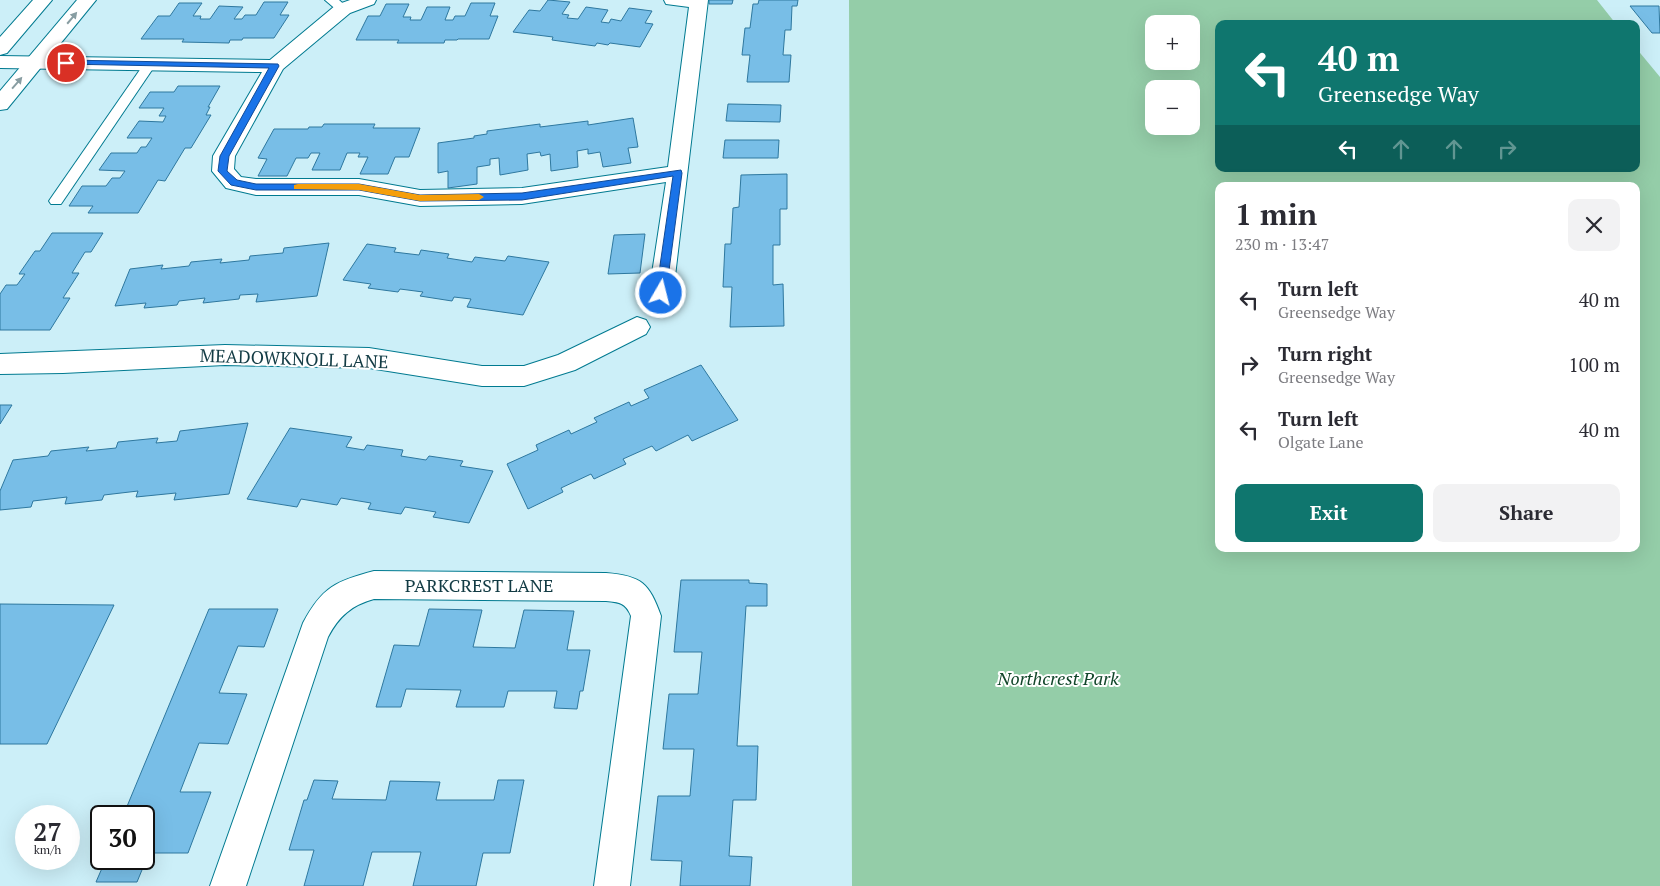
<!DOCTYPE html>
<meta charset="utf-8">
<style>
:root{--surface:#fff;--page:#f2f2f3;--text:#2b2b33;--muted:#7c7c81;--accent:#0f766e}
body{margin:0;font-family:"PT Serif",serif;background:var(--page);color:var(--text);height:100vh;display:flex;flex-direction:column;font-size:19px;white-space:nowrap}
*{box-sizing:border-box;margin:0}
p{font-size:16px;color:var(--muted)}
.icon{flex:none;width:28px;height:28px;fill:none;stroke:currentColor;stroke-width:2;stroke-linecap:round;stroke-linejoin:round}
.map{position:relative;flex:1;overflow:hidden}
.side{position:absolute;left:1215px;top:182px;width:425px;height:370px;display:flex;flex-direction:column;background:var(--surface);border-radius:10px;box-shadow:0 5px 20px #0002}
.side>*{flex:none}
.hud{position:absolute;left:1215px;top:20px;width:425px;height:152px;border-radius:10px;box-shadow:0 5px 20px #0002;background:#0f766e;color:#fff;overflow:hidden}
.buttons{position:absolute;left:1145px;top:15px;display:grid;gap:10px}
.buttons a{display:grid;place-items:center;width:55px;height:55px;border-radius:10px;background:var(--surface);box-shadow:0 5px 20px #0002;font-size:25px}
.speed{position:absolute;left:15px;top:805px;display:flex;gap:10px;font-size:25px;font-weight:700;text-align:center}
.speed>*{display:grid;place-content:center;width:65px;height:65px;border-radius:50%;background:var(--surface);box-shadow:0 5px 20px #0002;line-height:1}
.speed small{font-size:12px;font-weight:400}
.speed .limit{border:2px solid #111;border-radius:8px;background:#fff;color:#111}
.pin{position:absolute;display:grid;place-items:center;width:42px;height:42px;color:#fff;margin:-21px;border:2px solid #fff;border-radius:50%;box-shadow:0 1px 5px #0007}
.me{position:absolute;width:55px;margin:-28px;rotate:8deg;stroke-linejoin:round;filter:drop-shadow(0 0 4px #0008)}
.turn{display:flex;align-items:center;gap:18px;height:105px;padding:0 20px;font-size:22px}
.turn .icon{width:65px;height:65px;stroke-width:2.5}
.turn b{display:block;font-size:35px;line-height:42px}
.lanes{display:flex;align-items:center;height:48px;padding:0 20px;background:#0003;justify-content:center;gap:25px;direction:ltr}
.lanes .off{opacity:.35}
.round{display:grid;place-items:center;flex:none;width:52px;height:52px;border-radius:10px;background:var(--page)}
.overview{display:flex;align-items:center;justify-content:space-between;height:85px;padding:0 20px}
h1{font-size:30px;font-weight:800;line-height:38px}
.action{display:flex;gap:10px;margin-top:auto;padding:10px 20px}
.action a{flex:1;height:58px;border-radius:10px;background:var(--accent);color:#fff;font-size:20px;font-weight:800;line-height:58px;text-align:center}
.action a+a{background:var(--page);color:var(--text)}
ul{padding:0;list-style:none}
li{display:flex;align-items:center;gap:15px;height:65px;padding:0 20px}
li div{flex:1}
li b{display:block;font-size:19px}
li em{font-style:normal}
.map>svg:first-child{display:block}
.green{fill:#94cda8;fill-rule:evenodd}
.building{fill:#78bee7;stroke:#2e789f}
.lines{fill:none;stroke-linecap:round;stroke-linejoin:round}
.service-casing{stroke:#007a90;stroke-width:2}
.minor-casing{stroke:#007a90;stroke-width:2}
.primary-casing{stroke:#007a90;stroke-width:2}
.service{fill:#fff;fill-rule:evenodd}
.minor{fill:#fff;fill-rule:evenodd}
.primary{fill:#fff;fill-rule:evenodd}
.oneway{fill:#889da2}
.route{fill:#1a73e8;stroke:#114b97}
.slow{fill:#f59e0b}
.labels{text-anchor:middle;stroke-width:4;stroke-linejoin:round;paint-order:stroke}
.street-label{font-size:18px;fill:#123b44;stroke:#fff}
.park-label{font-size:18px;font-style:italic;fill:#11462a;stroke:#fff}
</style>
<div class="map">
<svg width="1660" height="886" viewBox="0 0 1660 886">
<rect width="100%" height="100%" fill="#cceff8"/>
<path class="green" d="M849 0H1597L1616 24H1219V169H1636V48L1660 77V886H852ZM1154 24H1191V61H1154ZM1154 89H1191V126H1154ZM1219 186H1636V549H1219Z"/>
<g class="building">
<polygon points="548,0 570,2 562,14 569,15 567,18 578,19 586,7 608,10 601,22 609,23 611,19 621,21 629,8 652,11 645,23 653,24 640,47 610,43 608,45 597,43 595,46 552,40 553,37 513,32 529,10 540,11"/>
<polygon points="709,0 733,0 732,4 709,4"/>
<polygon points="759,0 798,0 797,6 792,6 791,30 785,30 783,55 791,55 789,82 747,82 750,55 742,55 745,28 750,28 753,4 758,4"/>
<polygon points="264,2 288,2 280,15 289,15 274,38 243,38 242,40 230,40 229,43 182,42 184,39 141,39 158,16 170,16 179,3 202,3 193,16 201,16 200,19 210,19 219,6 243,7 234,19 242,19 245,15 256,15"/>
<polygon points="471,3 495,3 490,16 498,16 489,39 458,39 457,40 445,40 444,43 397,43 399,40 356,40 368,16 380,16 386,4 409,4 403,17 411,17 410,20 421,20 427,7 450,7 445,20 453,20 455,16 465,16"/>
<polygon points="1630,6 1659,6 1660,33 1652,33"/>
<polygon points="178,86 220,86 208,107 210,107 206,115 211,115 191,148 185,148 165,181 158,180 138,213 88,213 93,206 69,206 82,186 106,186 112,178 120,178 125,171 99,170 111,153 137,153 141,147 146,147 152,138 127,138 139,121 163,122 166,116 159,116 164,108 139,108 150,92 174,92"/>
<polygon points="728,104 781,105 780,122 726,121"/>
<polygon points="633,118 638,147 628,148 631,163 603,167 600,152 588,154 588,149 577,151 578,167 551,171 550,154 541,156 540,152 527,154 528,170 500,175 499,158 490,159 490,165 477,167 477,184 448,188 448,171 438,173 438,143 474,138 474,136 487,134 487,131 540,124 540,127 588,121 588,125"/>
<polygon points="324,124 375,124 373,128 420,128 409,157 395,157 388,174 360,174 368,157 358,157 360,153 347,153 340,170 312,170 320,153 311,153 308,158 296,158 287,176 258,176 267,159 258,158 274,129 308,129 309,127 322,127"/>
<polygon points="725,140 779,140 778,158 723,158"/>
<polygon points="787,174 787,209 780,209 780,245 773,245 773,285 783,284 784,326 730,327 732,287 723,287 725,244 731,244 733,208 739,207 741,175"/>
<polygon points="52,233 103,233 91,252 85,252 72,273 79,273 63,298 70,298 50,330 0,330 0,294 6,285 17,285 25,274 19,274 35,251 40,251"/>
<polygon points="645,234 640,273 608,274 614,235"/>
<polygon points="329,243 317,296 256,302 258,294 240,295 239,299 203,303 205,298 179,301 177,305 144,308 146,303 115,306 130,269 163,265 161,269 189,266 191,262 222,259 220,263 249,260 250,256 283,253 284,248"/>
<polygon points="367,244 396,248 394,252 419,255 421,250 449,254 447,258 472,262 475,257 505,261 508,256 549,262 523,315 467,307 471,299 454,297 452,301 420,296 423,292 400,289 398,292 368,288 371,284 343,280"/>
<polygon points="701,365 738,420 692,441 688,435 656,451 652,446 623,459 626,464 594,479 591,474 561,488 563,492 528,509 507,464 538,450 536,445 569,430 571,434 597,422 594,418 629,402 631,406 649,398 644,390"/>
<polygon points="0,405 12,405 0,424"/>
<polygon points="248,423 229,494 174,500 176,493 136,497 138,491 104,495 102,500 65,504 67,497 33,501 31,507 0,510 0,491 13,460 48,456 51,451 89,447 86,451 116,448 118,442 158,438 156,443 177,441 180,431"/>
<polygon points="290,428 352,437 346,447 364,450 367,445 403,450 401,456 426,460 429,456 463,461 460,466 493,471 469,523 433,517 436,512 405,507 401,514 368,509 371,503 341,498 337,505 301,499 297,507 247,499"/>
<polygon points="681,580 749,580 749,583 767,584 767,606 746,606 737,746 758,746 756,800 733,800 729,856 752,857 750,886 680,886 682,861 651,860 658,796 690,796 694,749 663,749 669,694 698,694 702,652 674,652"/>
<polygon points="0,604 114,605 47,744 0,744"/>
<polygon points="209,609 278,609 264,647 238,646 219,693 247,694 228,744 199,743 180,792 211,792 188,853 149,853 137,882 96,882 106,859 144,859 144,816 123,816"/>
<polygon points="429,609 482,610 473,647 515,648 524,610 574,611 567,650 590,650 583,691 580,691 577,709 554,708 557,691 508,691 504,707 456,707 461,690 406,689 401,707 376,707 394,645 419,646"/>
<polygon points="314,780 338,781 332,799 386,800 390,781 440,782 436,800 494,800 498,780 524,780 510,853 483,853 476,886 413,886 421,852 372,852 363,886 304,886 314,850 289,850 304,800 307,800"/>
</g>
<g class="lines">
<g class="service-casing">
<g id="service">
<polygon points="325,0 339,0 349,9 347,12 339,12"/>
<polygon points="150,60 156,64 61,204 51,204 49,201 51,198 146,61"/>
</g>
</g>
<g class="minor-casing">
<g id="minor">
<polygon points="350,0 376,0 374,4 350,13 283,69 235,156 234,169 241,177 256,179 359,179 420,190 522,188 668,167 689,7 666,4 664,0 708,0 673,293 670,299 661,302 652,299 649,293 666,182 522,204 420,206 359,195 256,195 226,188 212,171 213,156 262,72 0,68 0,56 270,60 336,5"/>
<polygon points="637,317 646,320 650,327 646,334 575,370 524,386 482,386 369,368 225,365 63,373 0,374 0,354 225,345 369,348 482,366 524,366 558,355"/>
<path d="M374 571 606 573C642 576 649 583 661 616L630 886H594L631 616C626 603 619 602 606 601L374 599C352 605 339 616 328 637L246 886H210L303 623C322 587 336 581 374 571Z"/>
</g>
</g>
<g class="primary-casing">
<g id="primary">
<polygon points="33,0 52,0 7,53 0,55 0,37"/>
<polygon points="77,0 96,0 7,109 0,110 0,91"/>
</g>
</g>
<use href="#service" class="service"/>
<use href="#minor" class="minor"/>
<use href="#primary" class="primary"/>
</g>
<defs><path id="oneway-solid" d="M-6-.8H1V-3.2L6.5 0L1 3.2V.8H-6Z" transform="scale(1.25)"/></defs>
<g class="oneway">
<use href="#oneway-solid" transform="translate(72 18) rotate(-50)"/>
<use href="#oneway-solid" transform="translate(17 83) rotate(-49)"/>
</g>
<polygon class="route" points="66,60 278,64 279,66 229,156 227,171 237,180 256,184 359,184 420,195 522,193 681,170 682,173 666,293 661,296 656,293 673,176 522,200 420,201 359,190 256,190 231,185 218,171 220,156 269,68 63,64 63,61"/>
<polygon class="slow" points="298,184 359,184 420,195 479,194 484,197 479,200 420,201 359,190 294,189 294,185"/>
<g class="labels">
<g class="street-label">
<text transform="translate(294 359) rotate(2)" y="6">MEADOWKNOLL LANE</text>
<text x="479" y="592">PARKCREST LANE</text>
</g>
<g class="park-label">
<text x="1058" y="685">Northcrest Park</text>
</g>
</g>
</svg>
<div class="buttons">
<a>+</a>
<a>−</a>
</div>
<div class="speed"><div>27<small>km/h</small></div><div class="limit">30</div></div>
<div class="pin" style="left:66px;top:63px;background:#d93025"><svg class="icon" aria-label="arrive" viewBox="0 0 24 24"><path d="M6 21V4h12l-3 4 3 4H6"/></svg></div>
<svg class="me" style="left:661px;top:293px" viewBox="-20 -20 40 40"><circle r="17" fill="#1a73e8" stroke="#fff" stroke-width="3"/><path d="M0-11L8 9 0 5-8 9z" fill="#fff"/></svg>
<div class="hud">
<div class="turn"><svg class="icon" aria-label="left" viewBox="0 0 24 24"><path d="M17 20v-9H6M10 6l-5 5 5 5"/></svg><div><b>40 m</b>Greensedge Way</div></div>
<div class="lanes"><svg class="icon" aria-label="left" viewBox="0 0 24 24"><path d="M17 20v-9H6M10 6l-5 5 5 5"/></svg><svg class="icon off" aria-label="ahead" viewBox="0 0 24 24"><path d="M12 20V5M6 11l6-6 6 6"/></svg><svg class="icon off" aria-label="ahead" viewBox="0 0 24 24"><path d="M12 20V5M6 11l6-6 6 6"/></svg><svg class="icon off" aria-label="right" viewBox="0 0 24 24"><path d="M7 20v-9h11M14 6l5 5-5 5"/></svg></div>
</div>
<section class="side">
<div class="overview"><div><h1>1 min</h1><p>230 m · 13:47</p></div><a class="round"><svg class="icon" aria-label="close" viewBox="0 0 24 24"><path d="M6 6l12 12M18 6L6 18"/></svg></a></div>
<ul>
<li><svg class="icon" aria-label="left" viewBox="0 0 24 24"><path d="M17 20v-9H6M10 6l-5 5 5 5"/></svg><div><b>Turn left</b><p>Greensedge Way</p></div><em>40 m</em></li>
<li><svg class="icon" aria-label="right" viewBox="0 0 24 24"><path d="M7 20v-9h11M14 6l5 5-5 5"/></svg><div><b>Turn right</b><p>Greensedge Way</p></div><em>100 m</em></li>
<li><svg class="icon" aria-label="left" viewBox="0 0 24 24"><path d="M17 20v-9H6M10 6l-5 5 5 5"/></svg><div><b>Turn left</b><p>Olgate Lane</p></div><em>40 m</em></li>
</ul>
<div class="action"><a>Exit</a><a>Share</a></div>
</section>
</div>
